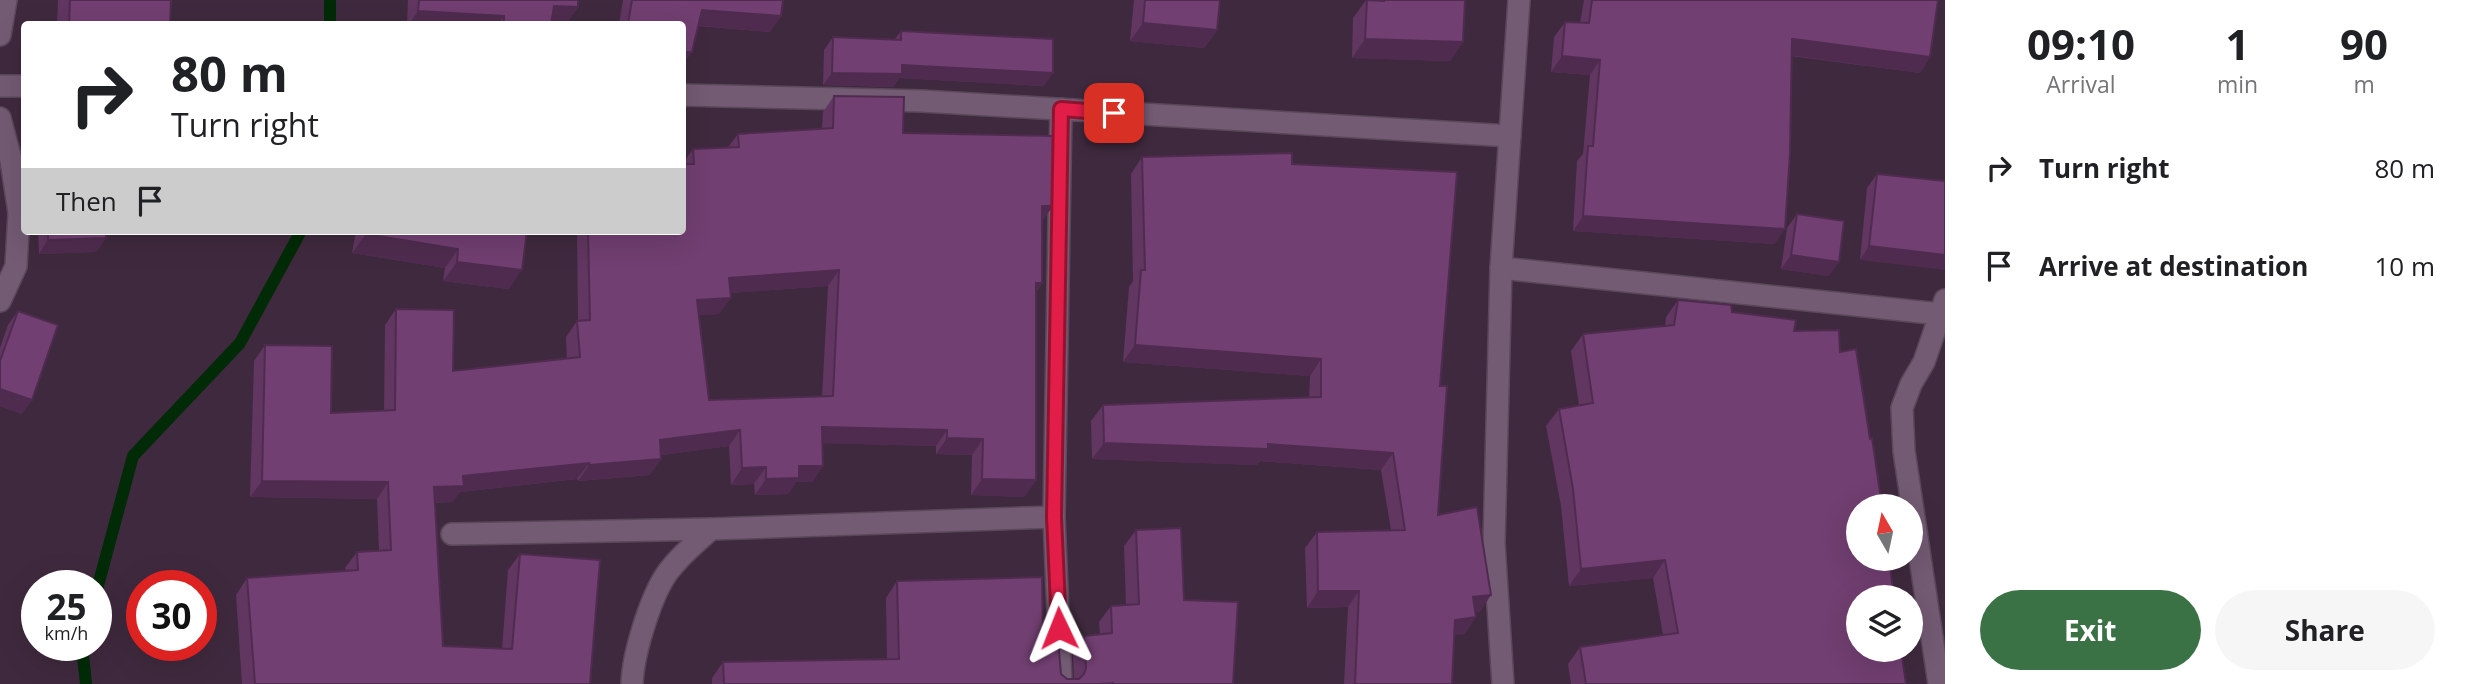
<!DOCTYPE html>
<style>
:root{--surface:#fff;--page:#f6f6f6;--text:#202124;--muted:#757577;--accent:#3b7245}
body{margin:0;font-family:"Open Sans",sans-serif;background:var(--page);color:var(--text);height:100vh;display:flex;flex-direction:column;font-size:26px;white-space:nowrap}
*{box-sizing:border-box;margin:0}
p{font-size:23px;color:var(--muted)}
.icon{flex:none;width:38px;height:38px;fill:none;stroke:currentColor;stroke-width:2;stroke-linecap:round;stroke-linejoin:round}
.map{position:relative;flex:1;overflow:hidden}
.panel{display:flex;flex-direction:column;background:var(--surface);width:525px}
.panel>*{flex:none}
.guide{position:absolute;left:21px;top:21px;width:665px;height:214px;border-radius:7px;box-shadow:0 7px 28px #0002;background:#fff;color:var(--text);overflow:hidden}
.needle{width:46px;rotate:351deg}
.fabs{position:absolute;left:1846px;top:494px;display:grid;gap:14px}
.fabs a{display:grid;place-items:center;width:77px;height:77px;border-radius:50%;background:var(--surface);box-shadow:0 7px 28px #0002;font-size:35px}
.speed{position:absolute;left:21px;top:570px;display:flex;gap:14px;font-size:35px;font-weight:700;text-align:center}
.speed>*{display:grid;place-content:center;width:91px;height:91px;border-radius:50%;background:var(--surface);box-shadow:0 7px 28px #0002;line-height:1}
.speed small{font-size:18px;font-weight:400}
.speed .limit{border:10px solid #d22;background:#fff;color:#111}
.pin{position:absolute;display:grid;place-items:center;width:60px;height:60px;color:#fff;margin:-30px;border-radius:14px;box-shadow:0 4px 10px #0006}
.me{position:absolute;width:77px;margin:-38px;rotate:358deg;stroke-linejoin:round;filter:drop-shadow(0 0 5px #0008)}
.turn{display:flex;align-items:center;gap:24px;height:147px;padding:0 35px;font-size:32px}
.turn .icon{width:91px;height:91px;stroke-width:2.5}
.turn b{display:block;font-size:49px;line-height:60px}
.then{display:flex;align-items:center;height:66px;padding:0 35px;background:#0003;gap:14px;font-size:26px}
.eta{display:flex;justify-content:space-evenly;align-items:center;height:119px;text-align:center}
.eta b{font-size:42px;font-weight:700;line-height:49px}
.cta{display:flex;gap:14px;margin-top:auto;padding:14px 35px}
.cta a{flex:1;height:80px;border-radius:42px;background:var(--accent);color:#fff;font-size:28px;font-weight:700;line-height:80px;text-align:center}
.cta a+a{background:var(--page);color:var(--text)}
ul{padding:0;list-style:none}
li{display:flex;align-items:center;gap:21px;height:98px;padding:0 35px}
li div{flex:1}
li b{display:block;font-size:26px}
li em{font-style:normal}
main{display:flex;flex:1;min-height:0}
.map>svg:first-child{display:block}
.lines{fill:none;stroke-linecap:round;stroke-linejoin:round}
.stream{stroke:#002b06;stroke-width:12}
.minor-casing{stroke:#5a485a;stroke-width:24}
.minor{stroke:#735b73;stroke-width:21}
.wall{fill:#613661;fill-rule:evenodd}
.shaded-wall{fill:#4f2c4f}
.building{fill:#713f71;stroke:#4f2c4f;stroke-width:2;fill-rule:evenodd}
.route-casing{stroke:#92132f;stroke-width:18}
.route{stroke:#e11d48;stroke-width:12}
</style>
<main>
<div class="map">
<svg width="1945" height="684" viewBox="0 0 1945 684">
<rect width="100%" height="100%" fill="#3f293e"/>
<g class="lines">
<g class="stream">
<polyline points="330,0 330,24"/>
<polyline points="96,593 133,456 240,343 301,231"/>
<polyline points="82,646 86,684"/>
</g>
<g class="minor-casing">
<g id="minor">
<polyline points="0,35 6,0"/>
<polyline points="0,86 24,86"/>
<polyline points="682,95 922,101 1510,136"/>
<polyline points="0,118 11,160 19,213 16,266 0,301"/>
<polyline points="1501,268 1940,314"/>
<polyline points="452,534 711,529 1054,517"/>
<path d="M632 684C633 654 652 589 672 567 683 553 698 541 711 529"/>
<polyline points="1061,684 1054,517 1061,109"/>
<polyline points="1503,684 1494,543 1501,268 1519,0"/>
<polyline points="1939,684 1904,451 1902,408 1911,384 1924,362 1945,300"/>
</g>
</g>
<use href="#minor" class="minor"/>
</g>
<g class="wall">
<polygon points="58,0 171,0 170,24 57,24"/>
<polygon points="408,0 578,0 578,7 566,24 407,24"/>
<polygon points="623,0 783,0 770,32 698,26 692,52 682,65 682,24 619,24"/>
<polygon points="1134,0 1220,0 1217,30 1204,48 1130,41"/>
<polygon points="1366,0 1465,0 1463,42 1450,61 1352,58 1353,18"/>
<polygon points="1584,0 1938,0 1930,57 1920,73 1791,56 1775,244 1573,231 1577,161 1583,154 1590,75 1551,72 1554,37 1565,22 1580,23"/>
<polygon points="901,31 1044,86 899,78 893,87 823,85 824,50 833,37 895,39"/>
<path d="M834 96 903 133 1053 206 1042 221V283L1036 292V480L1024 497 971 495 972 455 936 454V446L822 443 823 466 812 482H796L788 494 755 495 754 484 731 485 729 446 661 455 650 475 578 481 577 479 460 492 452 502 435 503 443 646 502 649 508 570 520 554 590 684H242L236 595 247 578 346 571 345 568 357 552 379 550 377 499 250 497 254 361 265 345 331 413 384 411 385 325 396 309 453 371 567 358 566 337 577 321H578L577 231H682V164L693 149 728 147 738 134 822 128 823 112ZM828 286 822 397 709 400 699 315 719 314 730 293Z"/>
<polygon points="1142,157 1292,164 1440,386 1438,515 1480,612 1476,612 1465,634 1454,635 1452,684 1344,684 1348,607 1307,608 1305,548 1317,532 1391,530 1381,470 1260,461 1257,465 1092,459 1091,421 1103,405 1309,398 1310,376 1123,362 1129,287 1133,281 1131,174"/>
<polygon points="1877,174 1945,181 1860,260 1867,188"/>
<polygon points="1797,214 1829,276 1781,269 1787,228"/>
<polygon points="38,231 106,231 106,238 96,252 39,254"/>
<polygon points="356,231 527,231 509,289 443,281 445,268 352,253"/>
<polygon points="1678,300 1732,312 1794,331 1840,352 1906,684 1571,684 1568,664 1580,647 1663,635 1653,578 1569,586 1561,506 1546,426 1559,409 1579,405 1571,351 1583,334 1665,326 1666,317"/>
<polygon points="18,311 22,414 0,406 0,348 8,325"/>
<polygon points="1136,530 1184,600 1233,684 712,684 712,678 723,662 887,659 886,598 897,581 1043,641 1061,674 1067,679 1074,679 1073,653 1084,636 1100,634 1099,622 1111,606 1126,605 1124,546"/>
</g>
<g class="shaded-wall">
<polygon points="554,6 578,7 566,24 542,23"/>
<polygon points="702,10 781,16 770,32 691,25"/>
<polygon points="418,11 504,16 499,24 409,24"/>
<polygon points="504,23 542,24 503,24"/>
<polygon points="1143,23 1217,30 1204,48 1130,41"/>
<polygon points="1365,39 1463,42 1450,61 1352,58"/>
<polygon points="1792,39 1930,57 1920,73 1781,54"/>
<polygon points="682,52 692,52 682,65"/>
<polygon points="1562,56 1600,60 1590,75 1551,72"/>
<polygon points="902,65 1053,73 1044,86 899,78 893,87 823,85 832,73"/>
<polygon points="1042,206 1053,206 1041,222"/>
<polygon points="1583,216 1785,229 1775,244 1573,231"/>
<polygon points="366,234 458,249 445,268 352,253"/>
<polygon points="106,238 96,252 39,254 48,240"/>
<polygon points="1869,246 1945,255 1945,270 1860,260"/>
<polygon points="1791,255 1839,262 1829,276 1781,269"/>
<polygon points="457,262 522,270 509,289 443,281"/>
<polygon points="839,270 828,286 718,294 729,278"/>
<polygon points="1036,283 1042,283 1030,299"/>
<polygon points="731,298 719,314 686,316 697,300"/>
<polygon points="1135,345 1321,359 1310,376 1123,362"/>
<polygon points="0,389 32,400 22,414 0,406"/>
<polygon points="822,427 947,430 936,446 810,443"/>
<polygon points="740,430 729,446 649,457 660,440"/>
<polygon points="947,438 983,439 972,455 936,454"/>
<polygon points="1104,443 1268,444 1393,453 1381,470 1260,461 1257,465 1092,459"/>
<polygon points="661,459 650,475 578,481 589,465"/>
<polygon points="589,463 577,479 460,492 452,502 423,503 434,487 463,476"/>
<polygon points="799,466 823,466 812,482 796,482 788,494 755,495 766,479"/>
<polygon points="766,467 754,484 731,485 742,468"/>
<polygon points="982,479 1036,480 1024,497 971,495"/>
<polygon points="262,481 388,482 377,499 250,497"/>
<polygon points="1665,560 1653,578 1569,586 1581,569"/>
<polygon points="1318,591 1359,591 1348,607 1307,608"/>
<polygon points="1491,595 1480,612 1461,614 1473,597"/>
<polygon points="1476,617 1465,634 1443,637 1455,620"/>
</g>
<g class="building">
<polygon points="70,0 171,0 170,24 69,24"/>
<polygon points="419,0 578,0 578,7 554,6 551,24 504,23 504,16 418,11"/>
<polygon points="632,0 783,0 781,16 702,10 692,52 682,52 682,24 628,24"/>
<polygon points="1145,0 1220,0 1217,30 1143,23"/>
<polygon points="1367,0 1384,1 1384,0 1465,0 1463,42 1365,39"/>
<polygon points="1592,0 1938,0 1930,57 1792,39 1790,153 1785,229 1583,216 1588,146 1593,146 1600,60 1562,56 1565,22 1589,23"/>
<polygon points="901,31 1053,39 1053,73 902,65 902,74 832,73 833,37 901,40"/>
<path d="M834 96 904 97 903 133 1054 136 1053 206H1042V283H1036V480L982 479 983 439 947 438V430L822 427 823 466H799V478L766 479V467L742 468 740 430 660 440 661 459 589 465V463L463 476 464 486 434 487 443 646 512 649 520 554 600 560 590 684H255L247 578 358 570 357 552 391 550 388 482 262 481 265 345 332 346 331 413 395 410 396 309 454 310 453 371 580 357 577 321 590 320 588 231H682V164H694L693 149 739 147 738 134 833 128ZM839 270 833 396 709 400 697 300 731 298 729 278Z"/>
<polygon points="1292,153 1292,164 1457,172 1440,386 1447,386 1438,515 1477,507 1491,595 1473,597 1476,617 1455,620 1452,684 1355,684 1359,591 1318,591 1317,532 1405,530 1393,453 1268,444 1268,449 1104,443 1103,405 1321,397 1321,359 1135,345 1141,270 1145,270 1142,157"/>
<polygon points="1877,174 1945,181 1945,255 1869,246"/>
<polygon points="1797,214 1844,221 1839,262 1791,255"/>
<polygon points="48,231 106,231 106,238 48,240"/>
<polygon points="366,231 527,231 522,270 457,262 458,249 366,234"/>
<polygon points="1678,300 1731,305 1732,312 1796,320 1794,331 1839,330 1840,352 1856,349 1870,439 1872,438 1882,506 1858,506 1858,558 1889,558 1894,597 1858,597 1858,649 1901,649 1906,684 1586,684 1580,647 1678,633 1665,560 1581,569 1573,489 1559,409 1593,403 1583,334 1674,325"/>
<polygon points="18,311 58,325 32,400 0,389 0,361"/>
<polygon points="1181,528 1184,600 1238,602 1233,684 1113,684 1113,683 1100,684 724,684 723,662 899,659 897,581 1042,577 1043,641 1058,639 1061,674 1067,679 1079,679 1084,674 1086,668 1084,636 1112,633 1111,606 1139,604 1136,530"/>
</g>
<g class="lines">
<g class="route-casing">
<polyline id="route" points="1059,628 1054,517 1061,109 1114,113"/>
</g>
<use href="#route" class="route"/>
</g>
</svg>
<div class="fabs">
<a><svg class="needle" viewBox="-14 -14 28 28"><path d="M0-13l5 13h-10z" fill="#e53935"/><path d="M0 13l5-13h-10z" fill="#757577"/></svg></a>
<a><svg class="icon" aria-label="layers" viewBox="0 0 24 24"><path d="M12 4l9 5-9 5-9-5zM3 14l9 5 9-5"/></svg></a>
</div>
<div class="speed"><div>25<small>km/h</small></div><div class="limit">30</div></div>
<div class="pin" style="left:1114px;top:113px;background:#d93025"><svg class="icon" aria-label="arrive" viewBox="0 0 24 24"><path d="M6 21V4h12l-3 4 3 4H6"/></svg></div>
<svg class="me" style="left:1059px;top:628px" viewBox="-20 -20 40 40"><path d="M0-17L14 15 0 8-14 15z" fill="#e11d48" stroke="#fff" stroke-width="4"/></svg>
<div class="guide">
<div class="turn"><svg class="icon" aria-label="right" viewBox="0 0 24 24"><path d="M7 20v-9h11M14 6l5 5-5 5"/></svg><div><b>80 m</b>Turn right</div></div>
<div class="then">Then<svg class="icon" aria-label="arrive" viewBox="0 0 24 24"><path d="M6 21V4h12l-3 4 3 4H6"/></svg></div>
</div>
</div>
<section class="panel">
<div class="eta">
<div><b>09:10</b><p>Arrival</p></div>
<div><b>1</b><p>min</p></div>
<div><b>90</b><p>m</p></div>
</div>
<ul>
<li><svg class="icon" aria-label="right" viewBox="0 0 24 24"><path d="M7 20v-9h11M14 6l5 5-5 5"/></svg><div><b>Turn right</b></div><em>80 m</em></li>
<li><svg class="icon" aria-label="arrive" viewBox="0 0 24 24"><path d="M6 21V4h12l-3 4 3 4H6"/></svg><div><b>Arrive at destination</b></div><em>10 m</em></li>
</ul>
<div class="cta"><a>Exit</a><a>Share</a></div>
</section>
</main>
